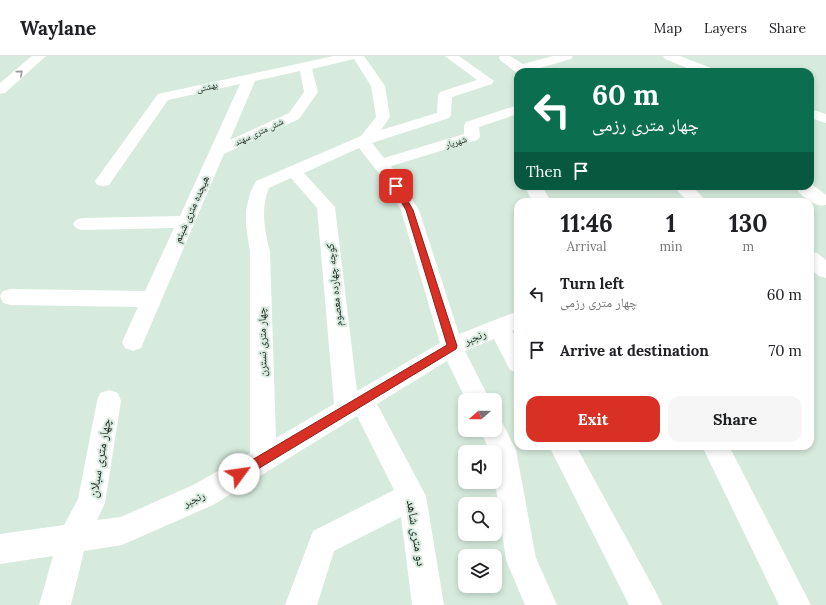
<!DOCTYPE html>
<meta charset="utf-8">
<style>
:root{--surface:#fff;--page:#f6f6f6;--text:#202124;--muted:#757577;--line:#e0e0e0;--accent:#d93025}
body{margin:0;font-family:Lora,"Noto Naskh Arabic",serif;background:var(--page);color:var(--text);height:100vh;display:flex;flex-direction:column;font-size:15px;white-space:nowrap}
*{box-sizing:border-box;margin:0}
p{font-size:13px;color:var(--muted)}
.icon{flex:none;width:22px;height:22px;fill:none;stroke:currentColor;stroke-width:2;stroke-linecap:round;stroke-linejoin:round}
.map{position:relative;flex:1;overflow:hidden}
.sheet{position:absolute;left:514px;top:142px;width:300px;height:252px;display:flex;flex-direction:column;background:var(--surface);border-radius:12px;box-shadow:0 2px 6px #0003}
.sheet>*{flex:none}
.hud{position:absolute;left:514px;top:12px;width:300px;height:122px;border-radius:12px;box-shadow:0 2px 6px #0003;background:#0b6e4f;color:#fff;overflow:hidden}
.needle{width:26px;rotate:250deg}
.controls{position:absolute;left:458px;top:337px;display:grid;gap:8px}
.controls a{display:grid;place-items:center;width:44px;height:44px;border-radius:8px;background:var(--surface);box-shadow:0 2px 6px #0003;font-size:20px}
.pin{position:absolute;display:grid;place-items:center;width:34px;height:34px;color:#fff;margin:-17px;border-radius:8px;box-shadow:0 2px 6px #0006}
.me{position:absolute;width:44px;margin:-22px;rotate:59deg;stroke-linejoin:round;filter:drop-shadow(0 0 3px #0008)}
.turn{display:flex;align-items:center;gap:14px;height:84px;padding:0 12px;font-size:18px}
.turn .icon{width:52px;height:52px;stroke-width:2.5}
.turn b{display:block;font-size:28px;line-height:34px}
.then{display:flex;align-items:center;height:38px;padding:0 12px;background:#0003;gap:8px;font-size:15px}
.eta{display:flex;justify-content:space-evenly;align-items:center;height:68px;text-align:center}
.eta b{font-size:24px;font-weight:700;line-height:28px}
.action{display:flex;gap:8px;margin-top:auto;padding:8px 12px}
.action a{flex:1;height:46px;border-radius:12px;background:var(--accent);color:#fff;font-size:16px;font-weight:700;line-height:46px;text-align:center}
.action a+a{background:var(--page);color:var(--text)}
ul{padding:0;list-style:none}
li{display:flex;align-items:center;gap:12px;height:56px;padding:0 12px}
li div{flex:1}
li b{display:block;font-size:15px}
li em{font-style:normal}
header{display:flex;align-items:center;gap:24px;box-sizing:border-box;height:56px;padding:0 20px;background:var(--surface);border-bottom:1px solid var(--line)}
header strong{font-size:19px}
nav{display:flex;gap:22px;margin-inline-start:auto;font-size:14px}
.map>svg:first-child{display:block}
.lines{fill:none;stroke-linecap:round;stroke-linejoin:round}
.minor{fill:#fff;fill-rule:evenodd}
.highway{fill:#fff;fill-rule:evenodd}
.oneway{stroke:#989c99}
.route{fill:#d93025;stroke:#8d1f18}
.labels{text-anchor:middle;stroke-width:4;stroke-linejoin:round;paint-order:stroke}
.far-street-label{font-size:9px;fill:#1b221d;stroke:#d6eadd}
.street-label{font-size:11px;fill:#1b221d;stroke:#d6eadd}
.near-street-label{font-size:13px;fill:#1b221d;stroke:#d6eadd}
</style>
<header>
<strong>Waylane</strong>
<nav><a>Map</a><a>Layers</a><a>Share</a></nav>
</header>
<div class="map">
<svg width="826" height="549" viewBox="0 0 826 549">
<rect width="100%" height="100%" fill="#d6eadd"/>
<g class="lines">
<g class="minor">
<path d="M334 0H364L385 30 390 61 381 74 437 57 438 39 440 36 477 24 445 0H459L494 25 492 28 452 41 451 59 449 62 372 87 384 102 464 78V69L466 66 518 49V58L479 71 480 81 477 84 391 110 419 154 459 278 518 255V272L512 275 518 285V317L510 314 494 283 465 295 490 344H466L447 305 377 348 426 440 444 549H412L401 461 334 495 317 549H285L313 475 394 434 357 360 213 449 122 489 84 495 71 549H39L53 500 0 508V478L64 469 78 443 97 345 100 337 109 334 118 337 121 345 105 447 97 464 121 461 193 429 250 397V196L246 170V154L250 137 256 125 361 80 376 61 371 30 354 3 312 13 318 36 299 63 224 98 141 292 133 295 125 292 122 286 138 251 10 249 3 247 0 240 3 235 10 233 145 235 174 172 82 174 76 172 73 168 76 164 82 162 180 160 240 28 168 44 109 129 103 130 97 129 95 125 158 38ZM300 15 304 36 289 57 230 84 255 25ZM359 92 381 120 401 154 440 287 357 335 335 151 304 117ZM291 122 317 152 334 348 276 382 270 196C265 175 260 153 269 132Z"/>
<polygon points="500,0 510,0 523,8 553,0 573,0 571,3 526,16 516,16 501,5 499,2"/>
<polygon points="663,0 680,0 714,13 716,16 697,16 665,3"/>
<polygon points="810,53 826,58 826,67 810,62"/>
<path d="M810 127 826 139V149C815 152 800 139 794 130H810Z"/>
<polygon points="524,130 542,130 551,146 533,146"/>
<polygon points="673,130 692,130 707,146 688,146"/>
<polygon points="810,195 817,197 826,204 826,222 819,220 810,213"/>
<polygon points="495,363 502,366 516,394 536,502 557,549 525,549 506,504 495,426 495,396 490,396 480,374 495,374"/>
<polygon points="549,390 576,390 657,538 662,549 629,549"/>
<polygon points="702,390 729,390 811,549 779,549"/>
</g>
<polygon class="highway" points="32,0 46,0 5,37 0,38 0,27"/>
</g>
<defs><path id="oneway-chevron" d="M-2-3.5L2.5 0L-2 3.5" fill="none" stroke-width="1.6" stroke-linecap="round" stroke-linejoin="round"/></defs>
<use class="oneway" href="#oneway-chevron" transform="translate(20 17) rotate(-41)"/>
<polygon class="route" points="393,128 398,128 413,154 457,290 456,293 243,422 239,423 235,422 234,418 235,414 447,289 406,154 392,130"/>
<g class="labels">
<g class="far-street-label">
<text transform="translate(207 31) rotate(-13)" y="3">بهشتی</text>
<text transform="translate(259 76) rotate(-25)" y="3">شش متری سهند</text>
<text transform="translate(456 86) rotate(-17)" y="3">شهریار</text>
</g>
<g class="street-label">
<text transform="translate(191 153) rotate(-66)" y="4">هیجده متری شبنم</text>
<text transform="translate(334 229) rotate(-96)" y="4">کوچه چهارده معصوم</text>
<text transform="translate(475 281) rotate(-23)" y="4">رنجبر</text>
<text transform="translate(262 286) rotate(-91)" y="4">چهار متری نسترن</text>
<text transform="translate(194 443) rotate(-25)" y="4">رنجبر</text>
</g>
<g class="near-street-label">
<text transform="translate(99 402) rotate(-80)" y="5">چهار متری سبلان</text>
<text transform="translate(417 477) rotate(81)" y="5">دو متری شاهد</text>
</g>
</g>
</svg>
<div class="controls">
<a><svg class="needle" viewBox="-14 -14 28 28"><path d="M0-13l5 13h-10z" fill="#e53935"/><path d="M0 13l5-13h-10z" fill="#757577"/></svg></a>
<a><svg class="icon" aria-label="sound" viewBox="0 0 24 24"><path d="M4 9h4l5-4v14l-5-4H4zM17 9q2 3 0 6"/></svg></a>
<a><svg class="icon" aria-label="search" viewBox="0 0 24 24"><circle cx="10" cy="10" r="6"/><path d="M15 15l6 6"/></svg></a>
<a><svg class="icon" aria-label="layers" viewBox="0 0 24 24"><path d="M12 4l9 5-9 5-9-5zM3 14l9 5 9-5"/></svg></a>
</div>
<div class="pin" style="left:396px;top:130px;background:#d93025"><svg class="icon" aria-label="arrive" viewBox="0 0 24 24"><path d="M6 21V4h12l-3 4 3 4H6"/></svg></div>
<svg class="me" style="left:239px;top:418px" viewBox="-20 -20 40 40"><circle r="19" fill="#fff"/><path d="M0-13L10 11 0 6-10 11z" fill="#d93025"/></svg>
<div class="hud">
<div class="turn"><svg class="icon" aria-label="left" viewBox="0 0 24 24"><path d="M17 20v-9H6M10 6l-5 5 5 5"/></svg><div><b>60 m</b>چهار متری رزمی</div></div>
<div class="then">Then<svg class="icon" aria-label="arrive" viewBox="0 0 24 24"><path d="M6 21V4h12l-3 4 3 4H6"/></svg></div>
</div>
<section class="sheet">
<div class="eta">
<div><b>11:46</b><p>Arrival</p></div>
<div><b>1</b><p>min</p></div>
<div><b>130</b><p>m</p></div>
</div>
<ul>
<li><svg class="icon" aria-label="left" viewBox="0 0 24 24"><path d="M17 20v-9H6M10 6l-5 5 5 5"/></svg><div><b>Turn left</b><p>چهار متری رزمی</p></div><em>60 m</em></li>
<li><svg class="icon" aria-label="arrive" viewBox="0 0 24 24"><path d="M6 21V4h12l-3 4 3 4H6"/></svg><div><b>Arrive at destination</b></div><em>70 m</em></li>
</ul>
<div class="action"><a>Exit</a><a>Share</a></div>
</section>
</div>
